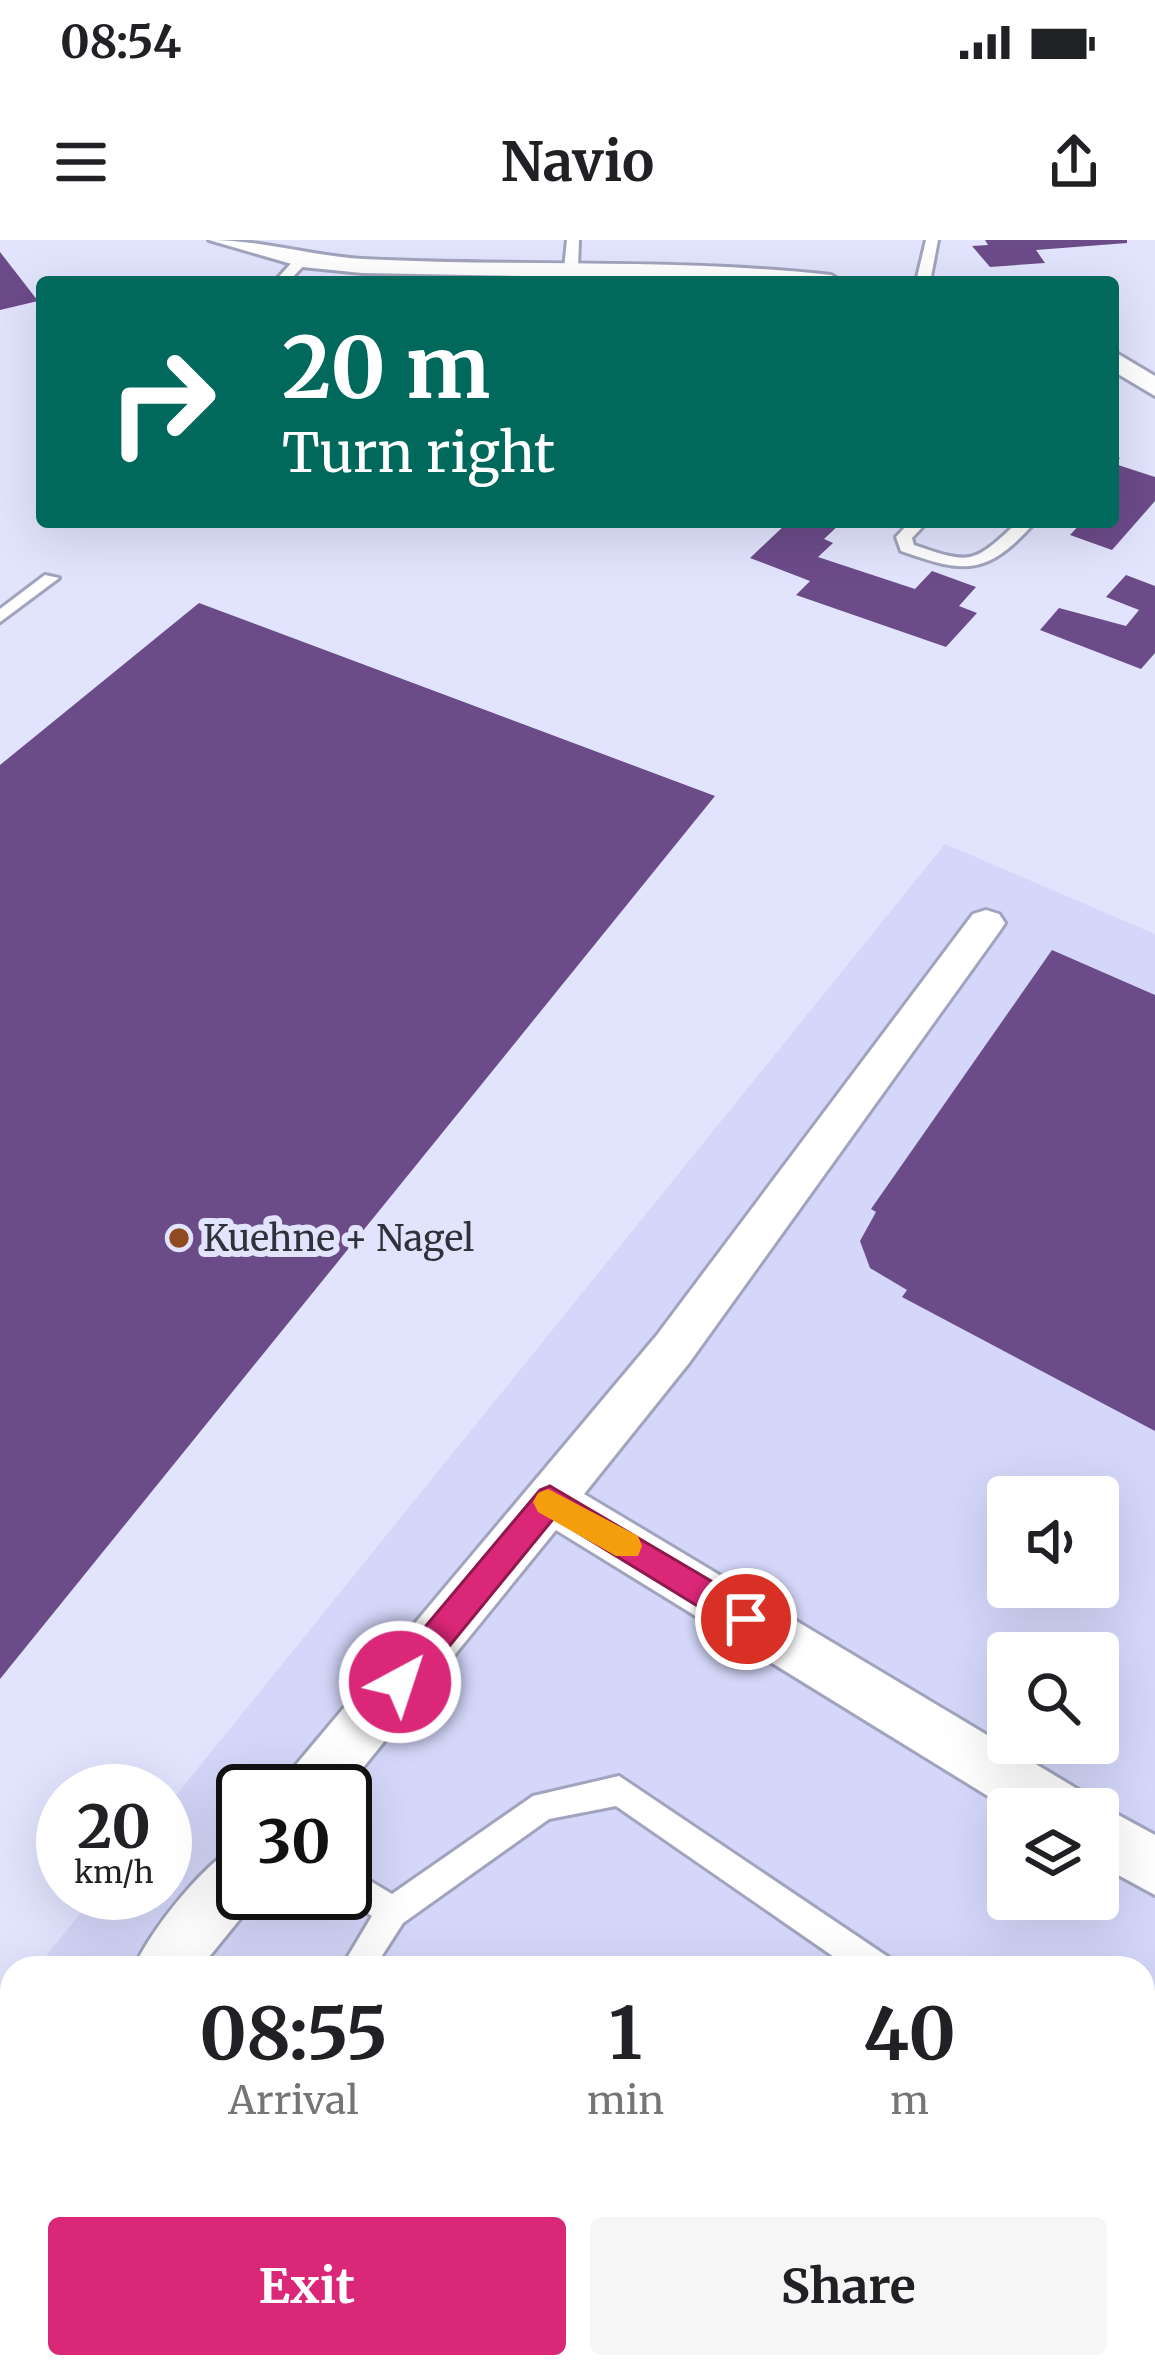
<!DOCTYPE html>
<style>
:root{--surface:#fff;--page:#f6f6f6;--text:#202124;--muted:#757577;--accent:#db2777}
body{margin:0;font-family:Merriweather,serif;background:var(--page);color:var(--text);height:100vh;display:flex;flex-direction:column;font-size:45px;white-space:nowrap}
*{box-sizing:border-box;margin:0}
p{font-size:39px;color:var(--muted)}
.icon{flex:none;width:66px;height:66px;fill:none;stroke:currentColor;stroke-width:2;stroke-linecap:round;stroke-linejoin:round}
.map{position:relative;flex:1;overflow:hidden}
.side{position:absolute;left:0px;top:1716px;width:1155px;height:423px;display:flex;flex-direction:column;background:var(--surface);border-radius:36px 36px 0 0;box-shadow:0 12px 48px #0002}
.side>*{flex:none}
.hud{position:absolute;left:36px;top:36px;width:1083px;height:252px;border-radius:12px;box-shadow:0 12px 48px #0002;background:#00695c;color:#fff;overflow:hidden}
.fabs{position:absolute;left:987px;top:1236px;display:grid;gap:24px}
.fabs a{display:grid;place-items:center;width:132px;height:132px;border-radius:12px;background:var(--surface);box-shadow:0 12px 48px #0002;font-size:60px}
.speed{position:absolute;left:36px;top:1524px;display:flex;gap:24px;font-size:60px;font-weight:700;text-align:center}
.speed>*{display:grid;place-content:center;width:156px;height:156px;border-radius:50%;background:var(--surface);box-shadow:0 12px 48px #0002;line-height:1}
.speed small{font-size:30px;font-weight:400}
.speed .limit{border:6px solid #111;border-radius:18px;background:#fff;color:#111}
.pin{position:absolute;display:grid;place-items:center;width:102px;height:102px;color:#fff;margin:-51px;border:6px solid #fff;border-radius:50%;box-shadow:0 3px 12px #0007}
.me{position:absolute;width:132px;margin:-66px;rotate:40deg;stroke-linejoin:round;filter:drop-shadow(0 0 9px #0008)}
.turn{display:flex;align-items:center;gap:42px;height:252px;padding:0 48px;font-size:54px}
.turn .icon{width:156px;height:156px;stroke-width:2.5}
.turn b{display:block;font-size:84px;line-height:102px}
.eta{display:flex;justify-content:space-evenly;align-items:center;height:204px;text-align:center}
.eta b{font-size:72px;font-weight:700;line-height:84px}
.action{display:flex;gap:24px;margin-top:auto;padding:24px 48px}
.action a{flex:1;height:138px;border-radius:12px;background:var(--accent);color:#fff;font-size:48px;font-weight:700;line-height:138px;text-align:center}
.action a+a{background:var(--page);color:var(--text)}
.status{display:flex;justify-content:space-between;align-items:center;height:84px;padding:0 60px;background:var(--surface);direction:ltr}
.status svg{height:33px;fill:currentColor}
header{display:flex;justify-content:space-between;align-items:center;height:156px;padding:0 48px;background:var(--surface);font-size:54px;font-weight:700}
.map>svg:first-child{display:block}
.built{fill:#d4d7f9;fill-rule:evenodd}
.building{fill:#6c4b89}
.lines{fill:none;stroke-linecap:round;stroke-linejoin:round}
.service-casing{stroke:#a2a4bd;stroke-width:6}
.minor-casing{stroke:#a2a4bd;stroke-width:6}
.service{fill:#fff;fill-rule:evenodd}
.minor{fill:#fff;fill-rule:evenodd}
.route{fill:#db2777;stroke:#8e194d;stroke-width:3}
.slow{fill:#f59e0b}
.poi-dot{fill:#8f4a20;stroke:#e2e4fe;stroke-width:4.5}
.labels{text-anchor:middle;stroke-width:12;stroke-linejoin:round;paint-order:stroke}
.poi-label{font-size:36px;fill:#30313b;stroke:#e2e4fe;text-anchor:start}
</style>
<div class="status"><b>08:54</b><svg viewBox="0 0 49 12"><path d="M0 12V9h3v3zM5 12V6h3v6zM10 12V3h3v9zM15 12V0h3v12zM26 1h20v11H26zM47 4h2v5h-2z"/></svg></div>
<header><svg class="icon" aria-label="menu" viewBox="0 0 24 24"><path d="M4 6h16M4 12h16M4 18h16"/></svg>Navio<svg class="icon" aria-label="share" viewBox="0 0 24 24"><path d="M12 15V3M7 8l5-5 5 5M5 13v7h14v-7"/></svg></header>
<div class="map">
<svg width="1155" height="2138" viewBox="0 0 1155 2138">
<rect width="100%" height="100%" fill="#e2e4fe"/>
<path class="built" d="M945 604 1155 694V2138H0V1773L12 1758V2127H1143V1728H36L97 1653H165V1569ZM1008 1257H1098V1347H1008ZM1008 1413H1098V1503H1008ZM243 1551H345V1653H243ZM1008 1569H1098V1659H1008Z"/>
<g class="building">
<polygon points="985,0 1127,0 1127,3 1036,10 1045,23 990,27 972,6 988,5"/>
<polygon points="0,12 38,61 0,70"/>
<polygon points="1113,216 1120,218 1115,224 1155,237 1155,261 1112,310 1070,295 1082,282 1113,282"/>
<polygon points="788,282 842,282 824,299 833,303 818,317 915,349 932,331 976,347 959,366 977,373 946,407 796,355 810,341 750,318"/>
<polygon points="1126,335 1155,346 1155,413 1141,429 1040,390 1059,368 1126,386 1139,370 1106,357"/>
<polygon points="199,363 715,556 0,1439 0,525"/>
<polygon points="1052,710 1155,755 1155,1191 902,1057 907,1050 870,1028 860,1001 876,972 871,969"/>
</g>
<g class="lines">
<g class="service-casing">
<g id="service">
<polygon points="567,0 579,0 578,29 571,33 564,29"/>
<polygon points="926,0 938,0 930,42 916,42"/>
<polygon points="297,17 309,20 288,42 274,42"/>
<path d="M910 282H927L912 298 914 305C972 325 973 324 1018 282H1035C987 336 966 334 901 311L896 297Z"/>
<polygon points="45,335 59,338 0,382 0,369"/>
<polygon points="619,1536 888,1717 892,1728 850,1728 616,1566 549,1579 403,1683 374,1728 341,1728 372,1676 337,1653 345,1653 345,1626 392,1654 533,1556"/>
<polygon points="1143,1895 1155,1900 1155,1935 1143,1930"/>
<polygon points="0,2058 12,2063 12,2104 0,2099"/>
<polygon points="34,2127 76,2127 78,2133 81,2127 119,2127 114,2138 39,2138"/>
</g>
</g>
<g class="minor-casing">
<g id="minor">
<path d="M209 0C261 0 311 16 363 19 519 27 675 18 831 35L843 42 362 33 302 27Z"/>
<polygon points="1113,111 1155,136 1155,156 1113,131"/>
<polygon points="986,670 999,674 1005,683 999,692 689,1123 584,1254 1079,1550 1087,1569 1098,1564 1155,1595 1155,1655 1098,1624 1098,1569 1009,1569 556,1290 344,1551 282,1551 290,1532 657,1095 973,674"/>
<path d="M243 1603V1653H261L200 1728H134C149 1692 207 1618 243 1603Z"/>
<polygon points="12,1879 12,1950 0,1955 0,1884"/>
</g>
</g>
<use href="#service" class="service"/>
<use href="#minor" class="minor"/>
</g>
<polygon class="route" points="550,1246 757,1368 762,1379 757,1389 746,1394 735,1389 554,1278 411,1453 400,1457 388,1453 384,1442 388,1431 540,1250"/>
<polygon class="slow" points="548,1249 638,1296 642,1306 638,1316 616,1316 538,1272 533,1262 538,1253"/>
<circle class="poi-dot" cx="179" cy="998" r="12"/>
<g class="labels">
<g class="poi-label">
<text x="203" y="1011">Kuehne + Nagel</text>
</g>
</g>
</svg>
<div class="fabs">
<a><svg class="icon" aria-label="sound" viewBox="0 0 24 24"><path d="M4 9h4l5-4v14l-5-4H4zM17 9q2 3 0 6"/></svg></a>
<a><svg class="icon" aria-label="search" viewBox="0 0 24 24"><circle cx="10" cy="10" r="6"/><path d="M15 15l6 6"/></svg></a>
<a><svg class="icon" aria-label="layers" viewBox="0 0 24 24"><path d="M12 4l9 5-9 5-9-5zM3 14l9 5 9-5"/></svg></a>
</div>
<div class="speed"><div>20<small>km/h</small></div><div class="limit">30</div></div>
<div class="pin" style="left:746px;top:1379px;background:#d93025"><svg class="icon" aria-label="arrive" viewBox="0 0 24 24"><path d="M6 21V4h12l-3 4 3 4H6"/></svg></div>
<svg class="me" style="left:400px;top:1442px" viewBox="-20 -20 40 40"><circle r="17" fill="#db2777" stroke="#fff" stroke-width="3"/><path d="M0-11L8 9 0 5-8 9z" fill="#fff"/></svg>
<div class="hud">
<div class="turn"><svg class="icon" aria-label="right" viewBox="0 0 24 24"><path d="M7 20v-9h11M14 6l5 5-5 5"/></svg><div><b>20 m</b>Turn right</div></div>
</div>
<section class="side">
<div class="eta">
<div><b>08:55</b><p>Arrival</p></div>
<div><b>1</b><p>min</p></div>
<div><b>40</b><p>m</p></div>
</div>
<div class="action"><a>Exit</a><a>Share</a></div>
</section>
</div>
